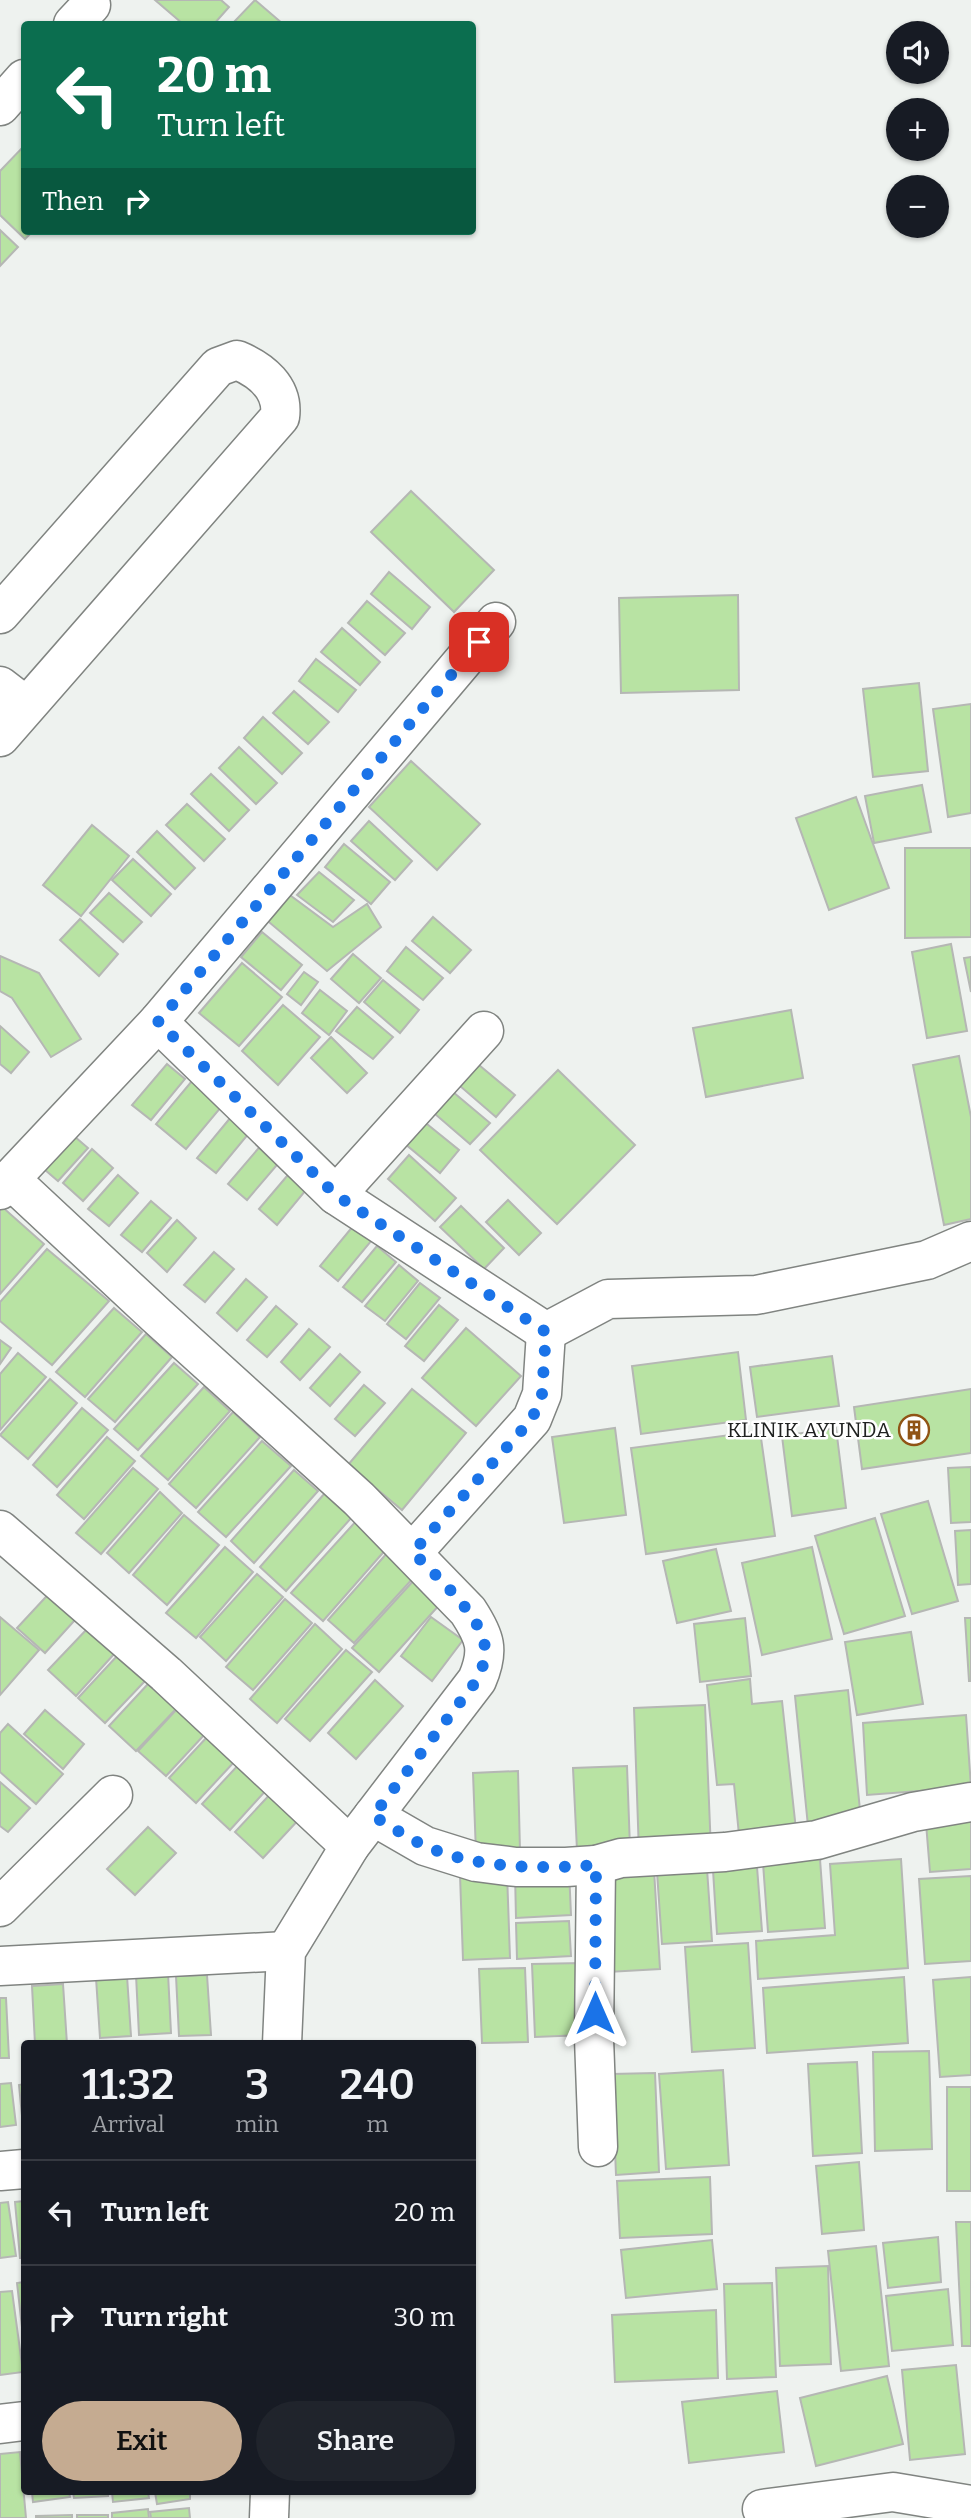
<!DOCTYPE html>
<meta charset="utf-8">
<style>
:root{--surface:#171b24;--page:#20242c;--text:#f1f3f6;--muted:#9ea1a6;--line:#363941;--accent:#c5ab91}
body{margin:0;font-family:Bitter,serif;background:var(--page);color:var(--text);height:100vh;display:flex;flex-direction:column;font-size:26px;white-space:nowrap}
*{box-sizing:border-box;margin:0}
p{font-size:23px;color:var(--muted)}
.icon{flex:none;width:38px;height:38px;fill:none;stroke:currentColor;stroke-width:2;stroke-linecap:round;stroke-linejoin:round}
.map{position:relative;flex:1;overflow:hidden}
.sheet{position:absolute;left:21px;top:2040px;width:455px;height:455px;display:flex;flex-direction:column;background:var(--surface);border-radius:7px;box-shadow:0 2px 5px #0004}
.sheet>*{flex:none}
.top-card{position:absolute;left:21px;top:21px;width:455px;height:214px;border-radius:7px;box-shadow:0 2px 5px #0004;background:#0b6e4f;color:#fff;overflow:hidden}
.controls{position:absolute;left:886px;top:21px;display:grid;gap:14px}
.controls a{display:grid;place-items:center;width:63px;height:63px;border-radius:50%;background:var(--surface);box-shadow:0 2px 5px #0004;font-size:35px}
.pin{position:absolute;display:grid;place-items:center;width:60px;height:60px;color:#fff;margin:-30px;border-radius:14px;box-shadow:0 4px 10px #0006}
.me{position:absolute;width:77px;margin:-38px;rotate:0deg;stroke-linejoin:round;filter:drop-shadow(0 0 5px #0008)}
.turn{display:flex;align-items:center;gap:24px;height:147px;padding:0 21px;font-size:32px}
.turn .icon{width:91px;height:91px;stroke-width:2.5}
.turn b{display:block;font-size:49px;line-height:60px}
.then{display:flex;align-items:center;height:66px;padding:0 21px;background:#0003;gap:14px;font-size:26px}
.eta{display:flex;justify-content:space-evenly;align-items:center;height:119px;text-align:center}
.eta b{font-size:42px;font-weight:600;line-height:49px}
.cta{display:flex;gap:14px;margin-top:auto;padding:14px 21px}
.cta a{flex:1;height:80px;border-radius:42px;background:var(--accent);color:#111;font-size:28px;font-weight:600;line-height:80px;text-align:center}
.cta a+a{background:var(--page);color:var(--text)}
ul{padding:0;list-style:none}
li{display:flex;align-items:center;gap:21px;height:105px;padding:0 21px;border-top:2px solid var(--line)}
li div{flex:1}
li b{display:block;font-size:26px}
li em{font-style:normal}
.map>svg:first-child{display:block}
.building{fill:#b8e3a3;stroke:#b5b7b4;stroke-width:2}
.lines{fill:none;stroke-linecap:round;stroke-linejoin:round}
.minor-casing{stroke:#808481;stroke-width:41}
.minor{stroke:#fff;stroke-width:38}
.route{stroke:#1a73e8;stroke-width:12;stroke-dasharray:0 21.6}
.labels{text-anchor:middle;stroke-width:5;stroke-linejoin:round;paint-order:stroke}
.poi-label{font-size:21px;fill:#202221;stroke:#fff;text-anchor:end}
</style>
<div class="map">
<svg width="971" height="2518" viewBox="0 0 971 2518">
<rect width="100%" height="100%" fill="#eef2ef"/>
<g class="building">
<polygon points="155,0 221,0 229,7 214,24 183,24"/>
<polygon points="255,0 283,24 232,24"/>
<polygon points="22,148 24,151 24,231 33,231 25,239 0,215 0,171"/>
<polygon points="0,230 18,247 0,266"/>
<polygon points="411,491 494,570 454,612 371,532"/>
<polygon points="389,572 430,607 412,629 371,594"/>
<polygon points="738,595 739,690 621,693 619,598"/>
<polygon points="367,601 405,633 385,655 348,623"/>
<polygon points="342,628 380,662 360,685 321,652"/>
<polygon points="316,659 356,690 338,712 299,681"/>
<polygon points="919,683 928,771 873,777 863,689"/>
<polygon points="294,691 329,722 308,744 273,713"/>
<polygon points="971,704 971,813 948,817 933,709"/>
<polygon points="263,717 302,753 282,774 244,738"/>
<polygon points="239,747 277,783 256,804 219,768"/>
<polygon points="411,761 480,824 437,870 369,807"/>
<polygon points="211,774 249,810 229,831 191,794"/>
<polygon points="922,785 931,832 874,843 865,796"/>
<polygon points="856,797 889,888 829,910 796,818"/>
<polygon points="187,804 225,839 204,861 166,825"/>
<polygon points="369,821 412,861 395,880 351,841"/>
<polygon points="92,825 129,856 81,916 43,885"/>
<polygon points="157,831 195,868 175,889 137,852"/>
<polygon points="344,844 390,882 371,904 325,867"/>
<polygon points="905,848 971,848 971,937 905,938"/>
<polygon points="133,859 171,894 151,916 112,880"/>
<polygon points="319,872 354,900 333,922 297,895"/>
<polygon points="279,887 333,927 367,904 381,927 327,971 257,912"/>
<polygon points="109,893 142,922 123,942 90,913"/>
<polygon points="433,917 471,950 450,973 412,941"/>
<polygon points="80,919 118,954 99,976 60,940"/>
<polygon points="262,932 302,965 281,990 241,957"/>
<polygon points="951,944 967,1031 927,1038 912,952"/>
<polygon points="406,947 443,978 423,1000 387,971"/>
<polygon points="353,954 381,978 359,1003 331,979"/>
<polygon points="0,956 39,973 81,1039 51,1057 12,998 0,991"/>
<polygon points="971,957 971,992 964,958"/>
<polygon points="242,963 282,997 239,1046 199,1013"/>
<polygon points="304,972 318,982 301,1005 287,994"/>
<polygon points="383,980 419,1010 400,1033 364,1002"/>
<polygon points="320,990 347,1011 329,1035 302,1013"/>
<polygon points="283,1005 320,1037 278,1085 242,1051"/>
<polygon points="357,1007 393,1037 373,1059 336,1031"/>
<polygon points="791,1010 803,1078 706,1097 693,1028"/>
<polygon points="0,1026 29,1052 11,1073 0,1064"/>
<polygon points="331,1037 367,1073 347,1093 311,1058"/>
<polygon points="959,1056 971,1117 971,1219 944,1225 913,1065"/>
<polygon points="167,1064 185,1079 151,1120 132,1105"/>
<polygon points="479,1065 515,1095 496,1117 460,1086"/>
<polygon points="558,1070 635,1145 557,1224 480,1150"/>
<polygon points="192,1081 222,1106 186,1149 156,1124"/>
<polygon points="453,1092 490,1123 470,1144 435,1114"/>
<polygon points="231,1117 250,1132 216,1173 197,1158"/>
<polygon points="422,1120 459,1150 440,1173 404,1143"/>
<polygon points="67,1130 88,1148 58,1181 38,1164"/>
<polygon points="263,1143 282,1159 247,1200 228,1184"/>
<polygon points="92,1149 113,1168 83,1201 63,1183"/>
<polygon points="409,1155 456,1198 435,1221 388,1179"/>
<polygon points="293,1169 311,1184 277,1225 259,1209"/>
<polygon points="118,1175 138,1193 109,1226 88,1209"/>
<polygon points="508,1200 541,1233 519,1255 486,1222"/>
<polygon points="151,1201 171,1218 142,1252 121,1235"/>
<polygon points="0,1205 44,1244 0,1294"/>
<polygon points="461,1206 504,1248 484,1269 440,1227"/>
<polygon points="177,1220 196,1238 167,1272 147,1253"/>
<polygon points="354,1225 372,1240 338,1281 320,1266"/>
<polygon points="377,1246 396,1262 362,1302 343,1287"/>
<polygon points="47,1249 109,1301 52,1365 0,1321 0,1302"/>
<polygon points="214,1252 234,1269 205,1302 184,1285"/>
<polygon points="399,1265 418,1281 385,1321 365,1306"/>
<polygon points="246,1279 267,1297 237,1331 217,1313"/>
<polygon points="420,1283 440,1298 406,1339 387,1324"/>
<polygon points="439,1305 458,1320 424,1361 405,1346"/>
<polygon points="276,1306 297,1324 267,1357 247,1340"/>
<polygon points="114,1308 142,1332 85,1397 56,1372"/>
<polygon points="466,1328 521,1376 476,1426 422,1378"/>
<polygon points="309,1329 330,1347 300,1380 281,1362"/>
<polygon points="146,1334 172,1357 115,1422 88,1399"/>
<polygon points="0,1340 11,1348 0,1364"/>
<polygon points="738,1352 746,1420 641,1434 632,1366"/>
<polygon points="18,1353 46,1377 0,1430 0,1374"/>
<polygon points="340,1354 360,1372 330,1406 310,1388"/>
<polygon points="832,1356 839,1406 757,1417 750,1367"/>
<polygon points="174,1363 198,1384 138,1450 114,1429"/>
<polygon points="50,1379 77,1403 28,1459 0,1435"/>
<polygon points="364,1385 385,1403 355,1436 335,1419"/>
<polygon points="204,1387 230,1411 168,1480 141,1456"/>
<polygon points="412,1389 466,1433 402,1510 348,1465"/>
<polygon points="971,1389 971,1453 862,1469 854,1407"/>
<polygon points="82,1408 108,1430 57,1487 33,1465"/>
<polygon points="233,1412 260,1437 196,1508 169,1484"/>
<polygon points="615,1428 626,1515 564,1523 552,1437"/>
<polygon points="836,1428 846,1508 792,1516 782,1436"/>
<polygon points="760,1431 775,1536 646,1554 631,1448"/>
<polygon points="107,1437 135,1461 84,1519 57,1495"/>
<polygon points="262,1441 291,1466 226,1537 198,1512"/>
<polygon points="971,1467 971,1522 951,1523 948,1468"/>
<polygon points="133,1468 158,1489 101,1554 76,1533"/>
<polygon points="294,1470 318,1491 254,1563 231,1541"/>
<polygon points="160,1492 182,1513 129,1573 107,1553"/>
<polygon points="325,1493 352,1517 286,1591 260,1567"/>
<polygon points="928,1501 958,1601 912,1614 881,1514"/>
<polygon points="184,1515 219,1545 167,1605 133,1575"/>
<polygon points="875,1518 905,1616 844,1634 815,1536"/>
<polygon points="358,1519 388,1547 323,1621 291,1593"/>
<polygon points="971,1530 971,1584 958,1585 955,1531"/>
<polygon points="225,1547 253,1572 196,1638 166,1613"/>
<polygon points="812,1547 832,1639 762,1655 742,1563"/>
<polygon points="716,1549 731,1611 677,1623 663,1561"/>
<polygon points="388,1552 415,1576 354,1643 328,1620"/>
<polygon points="257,1574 283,1597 226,1661 200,1637"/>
<polygon points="415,1579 441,1603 379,1672 352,1648"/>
<polygon points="57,1585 84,1610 45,1653 17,1628"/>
<polygon points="285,1599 312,1623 253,1690 226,1667"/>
<polygon points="0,1617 39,1650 0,1695"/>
<polygon points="431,1617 463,1640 432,1681 401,1656"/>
<polygon points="745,1618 751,1676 700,1682 694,1624"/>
<polygon points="965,1618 971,1618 971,1681 969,1681"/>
<polygon points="315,1624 342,1649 277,1723 250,1699"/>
<polygon points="88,1628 115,1653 76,1696 48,1670"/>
<polygon points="911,1632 923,1704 857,1715 845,1642"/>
<polygon points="346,1650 372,1672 310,1741 285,1719"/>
<polygon points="118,1655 145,1681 105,1723 78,1698"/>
<polygon points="750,1679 752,1704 782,1701 797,1839 740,1845 734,1784 717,1785 707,1685"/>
<polygon points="375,1680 403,1706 356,1759 328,1733"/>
<polygon points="148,1684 176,1709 136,1751 109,1726"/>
<polygon points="848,1690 861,1820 808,1826 795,1696"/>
<polygon points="705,1705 711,1851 639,1853 634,1708"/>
<polygon points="177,1709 205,1734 166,1776 138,1751"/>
<polygon points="45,1710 84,1744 63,1769 24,1734"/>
<polygon points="966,1715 971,1787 867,1795 863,1723"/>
<polygon points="8,1724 63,1774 36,1804 0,1772 0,1733"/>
<polygon points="208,1736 235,1761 196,1803 169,1778"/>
<polygon points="242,1761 269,1787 230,1830 202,1804"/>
<polygon points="627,1766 630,1848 577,1850 573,1768"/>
<polygon points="518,1771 520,1851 476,1853 473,1773"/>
<polygon points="0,1782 30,1808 8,1832 0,1826"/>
<polygon points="274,1790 302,1816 263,1858 235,1832"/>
<polygon points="971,1808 971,1869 930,1872 925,1811"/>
<polygon points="148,1827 176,1853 135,1895 107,1869"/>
<polygon points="820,1859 825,1928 768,1932 763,1863"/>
<polygon points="901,1859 908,1968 758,1979 756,1941 835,1935 830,1864"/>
<polygon points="757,1867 762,1931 717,1934 713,1870"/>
<polygon points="707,1869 712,1941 662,1944 657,1872"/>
<polygon points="569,1870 571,1915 516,1918 515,1873"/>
<polygon points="654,1870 660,1969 608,1972 602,1873"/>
<polygon points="507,1873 510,1958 463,1960 460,1875"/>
<polygon points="971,1876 971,1961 925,1964 919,1879"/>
<polygon points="569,1921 571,1956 517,1959 516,1923"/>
<polygon points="748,1943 755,2048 692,2052 685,1947"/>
<polygon points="582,1963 584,2035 535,2037 532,1964"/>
<polygon points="525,1968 528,2042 482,2043 479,1969"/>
<polygon points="168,1973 171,2033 139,2035 136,1975"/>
<polygon points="207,1975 211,2035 179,2036 176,1976"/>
<polygon points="127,1976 131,2036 100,2038 96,1978"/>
<polygon points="904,1977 908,2043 767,2053 763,1988"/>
<polygon points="971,1977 971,2075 940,2077 933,1980"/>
<polygon points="63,1984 67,2044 35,2044 32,1986"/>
<polygon points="0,1998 6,1998 9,2058 0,2058"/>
<polygon points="929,2051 932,2149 875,2151 873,2052"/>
<polygon points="857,2062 862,2153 813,2156 808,2064"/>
<polygon points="723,2070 729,2165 666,2169 659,2074"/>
<polygon points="655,2073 659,2172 616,2175 612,2074"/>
<polygon points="11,2083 16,2125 0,2127 0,2084"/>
<polygon points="24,2084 24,2126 23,2126 19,2085"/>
<rect x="947" y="2087" width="24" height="104"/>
<polygon points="859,2162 864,2230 822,2234 816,2166"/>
<polygon points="710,2177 712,2234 620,2238 617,2181"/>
<polygon points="24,2201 24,2258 20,2258 15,2202"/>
<polygon points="8,2202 16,2256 0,2258 0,2203"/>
<polygon points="956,2222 971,2222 971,2346 962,2346"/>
<polygon points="938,2237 941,2282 888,2288 883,2243"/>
<polygon points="712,2240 717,2289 626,2298 621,2250"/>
<polygon points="876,2246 889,2366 841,2371 828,2251"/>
<polygon points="828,2266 831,2364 780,2366 776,2268"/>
<polygon points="24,2282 24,2345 17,2283"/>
<polygon points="772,2283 776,2377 727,2379 724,2284"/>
<polygon points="948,2289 953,2345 892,2351 886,2296"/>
<polygon points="12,2291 23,2372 0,2375 0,2292"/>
<polygon points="716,2310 718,2378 615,2382 612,2315"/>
<polygon points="956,2365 965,2454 910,2460 902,2370"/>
<polygon points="887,2376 903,2444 816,2466 800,2398"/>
<polygon points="777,2391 784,2452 689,2463 682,2402"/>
<polygon points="20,2452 26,2518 0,2518 0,2454"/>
<polygon points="32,2492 69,2492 70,2497 33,2502"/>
<polygon points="73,2492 108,2492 108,2496 74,2498"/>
<polygon points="112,2492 148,2492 149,2498 113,2502"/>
<polygon points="155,2492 190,2492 190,2499 157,2504"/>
<polygon points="189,2508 190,2518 151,2518 150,2512"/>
<polygon points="148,2509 149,2518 112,2518 112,2513"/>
<polygon points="72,2515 72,2518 36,2518 36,2516"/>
<rect x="77" y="2515" width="31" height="3"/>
</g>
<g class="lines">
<g class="minor-casing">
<g id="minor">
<polyline points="73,24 91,5"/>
<polyline points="0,106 24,79"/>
<path d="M0 614 218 367 237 360C261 370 284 388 280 417L0 737"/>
<polyline points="0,686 26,706"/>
<polyline points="158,1022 336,1195 546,1332"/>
<path d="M10 1179 157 1316 359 1499 468 1611C485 1637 490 1650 477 1680L350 1846 286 1951 282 2044"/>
<polyline points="0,1190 158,1022 496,622"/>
<polyline points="336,1195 484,1031"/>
<polyline points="546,1332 608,1299 756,1295 927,1260 971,1241"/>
<polyline points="0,1530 166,1674 350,1846"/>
<polyline points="413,1552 532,1419 542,1394 546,1332"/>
<polyline points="373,1816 425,1846 476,1862 516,1867 566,1867 596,1865 621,1858 725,1852 817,1840 913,1812 971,1802"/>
<polyline points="596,1865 594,2038 598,2147"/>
<polyline points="0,1907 113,1795"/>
<polyline points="0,1966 286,1951"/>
<polyline points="0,2171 24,2169"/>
<polyline points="0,2424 24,2421"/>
<polyline points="762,2509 893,2492 971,2505"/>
<polyline points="269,2518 270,2492"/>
</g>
</g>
<use href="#minor" class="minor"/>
</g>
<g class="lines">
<path class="route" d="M479 642 158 1022 336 1195 546 1332 542 1394 532 1419 413 1552C435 1576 482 1615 485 1648 486 1659 482 1669 477 1680L373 1816C390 1826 407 1837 425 1846 478 1869 539 1869 596 1865L595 2013"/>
</g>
<defs>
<g id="building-ring" transform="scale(1.575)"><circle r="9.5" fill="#fff" stroke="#905415" stroke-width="1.5"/><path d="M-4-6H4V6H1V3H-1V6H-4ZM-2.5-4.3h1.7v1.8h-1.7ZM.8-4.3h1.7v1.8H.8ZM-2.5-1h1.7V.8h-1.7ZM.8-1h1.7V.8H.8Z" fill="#905415"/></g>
</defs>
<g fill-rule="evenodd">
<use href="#building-ring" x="914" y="1430"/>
</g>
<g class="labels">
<g class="poi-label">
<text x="891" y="1437">KLINIK AYUNDA</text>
</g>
</g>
</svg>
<div class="controls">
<a><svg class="icon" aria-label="sound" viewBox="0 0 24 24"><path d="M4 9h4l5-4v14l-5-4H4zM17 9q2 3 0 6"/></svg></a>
<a>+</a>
<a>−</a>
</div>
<div class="pin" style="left:479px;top:642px;background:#d93025"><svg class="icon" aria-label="arrive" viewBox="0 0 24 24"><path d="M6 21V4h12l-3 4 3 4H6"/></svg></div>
<svg class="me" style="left:595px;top:2013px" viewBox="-20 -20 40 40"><path d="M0-17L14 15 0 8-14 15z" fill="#1a73e8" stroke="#fff" stroke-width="4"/></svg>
<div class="top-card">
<div class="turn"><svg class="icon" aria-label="left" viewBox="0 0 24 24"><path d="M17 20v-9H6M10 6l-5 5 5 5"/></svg><div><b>20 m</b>Turn left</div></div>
<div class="then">Then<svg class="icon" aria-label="right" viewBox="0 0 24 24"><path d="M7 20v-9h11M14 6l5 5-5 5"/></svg></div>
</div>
<section class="sheet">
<div class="eta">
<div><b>11:32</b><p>Arrival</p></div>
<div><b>3</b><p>min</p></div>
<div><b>240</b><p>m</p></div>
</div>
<ul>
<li><svg class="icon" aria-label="left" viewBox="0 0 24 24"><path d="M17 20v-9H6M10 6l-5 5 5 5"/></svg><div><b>Turn left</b></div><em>20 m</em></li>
<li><svg class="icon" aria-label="right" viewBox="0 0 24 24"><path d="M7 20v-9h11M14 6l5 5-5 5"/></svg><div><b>Turn right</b></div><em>30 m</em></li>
</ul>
<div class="cta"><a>Exit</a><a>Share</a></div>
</section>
</div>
